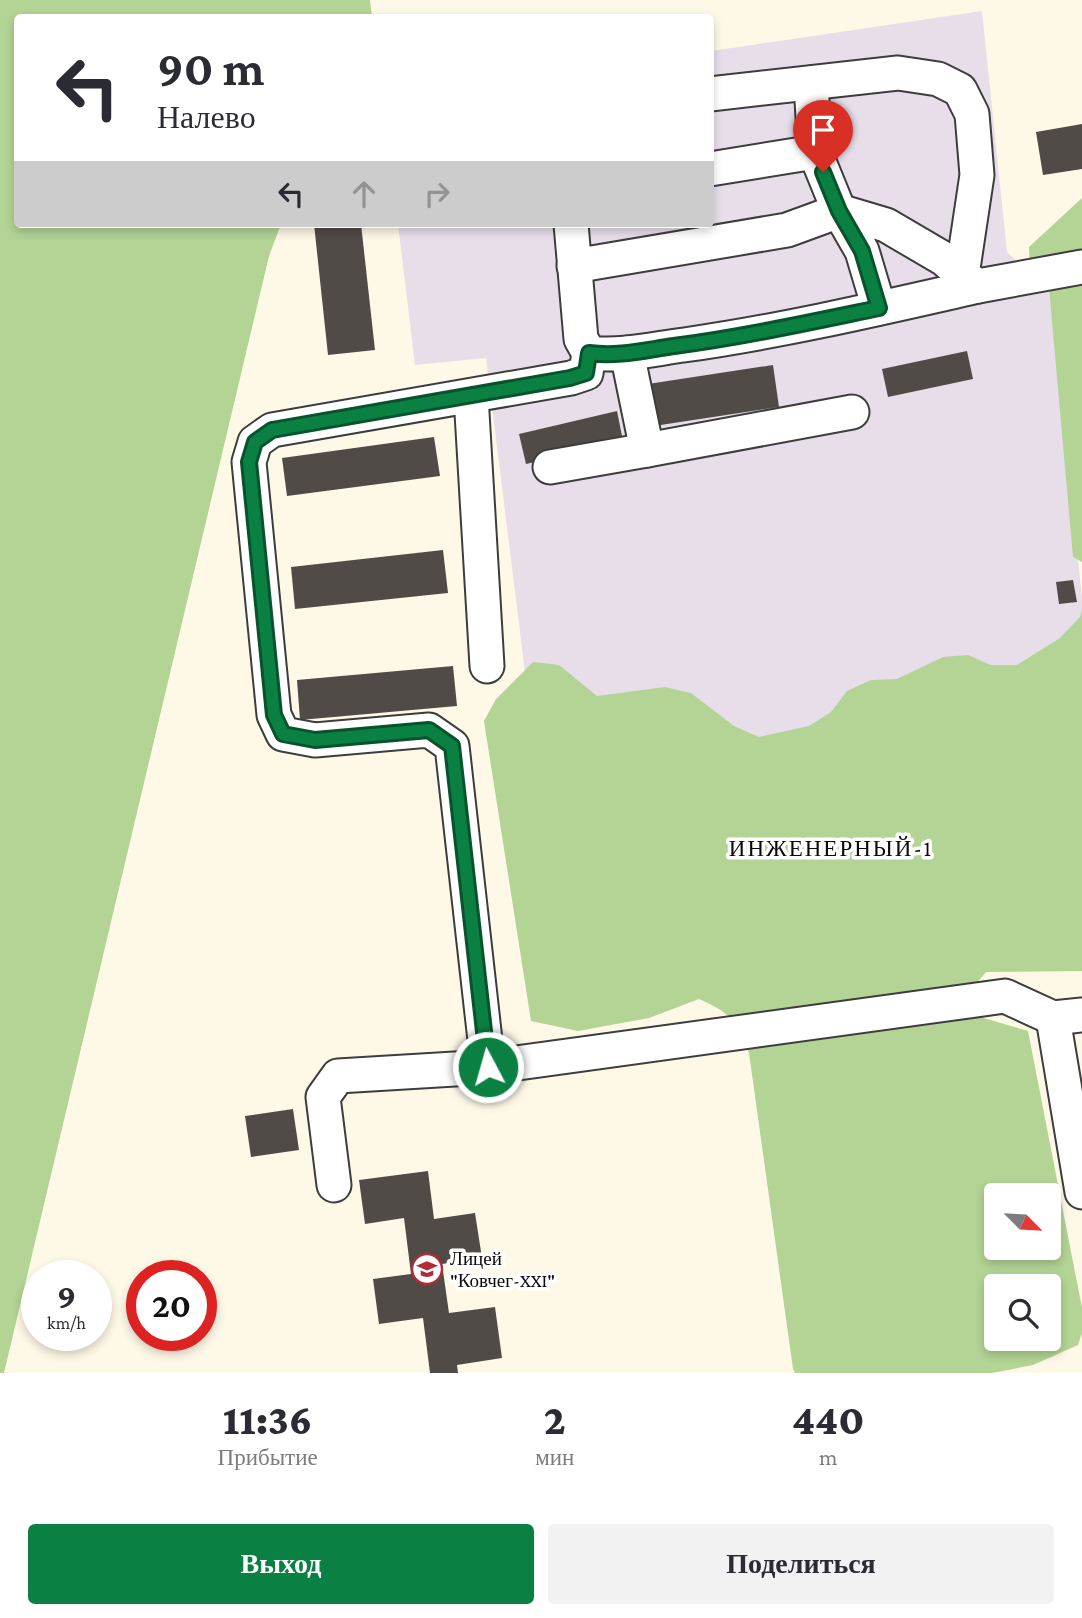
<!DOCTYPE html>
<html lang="ru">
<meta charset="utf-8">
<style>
:root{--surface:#fff;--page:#f2f2f3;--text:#2b2b33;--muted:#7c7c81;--accent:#0b8043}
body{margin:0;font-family:"Crimson Pro",serif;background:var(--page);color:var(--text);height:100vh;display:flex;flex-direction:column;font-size:26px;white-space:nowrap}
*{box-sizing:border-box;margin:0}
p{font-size:23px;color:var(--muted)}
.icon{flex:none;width:38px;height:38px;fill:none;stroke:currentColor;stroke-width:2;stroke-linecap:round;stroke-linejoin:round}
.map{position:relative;height:1373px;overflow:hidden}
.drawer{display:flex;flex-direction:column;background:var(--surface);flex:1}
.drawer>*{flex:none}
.top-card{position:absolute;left:14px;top:14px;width:700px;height:214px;border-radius:7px;box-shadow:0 4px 10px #0003;background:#fff;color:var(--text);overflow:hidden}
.needle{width:46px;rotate:114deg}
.tools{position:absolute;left:984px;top:1183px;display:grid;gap:14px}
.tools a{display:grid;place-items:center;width:77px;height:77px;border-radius:7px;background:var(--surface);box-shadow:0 4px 10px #0003;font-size:35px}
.speed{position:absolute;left:21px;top:1260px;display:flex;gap:14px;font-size:35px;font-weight:700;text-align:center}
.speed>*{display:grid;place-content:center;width:91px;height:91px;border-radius:50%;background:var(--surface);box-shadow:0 4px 10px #0003;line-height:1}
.speed small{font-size:18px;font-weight:400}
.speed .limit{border:10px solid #d22;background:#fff;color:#111}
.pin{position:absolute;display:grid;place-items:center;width:60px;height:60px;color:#fff;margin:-72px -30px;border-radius:50% 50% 50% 0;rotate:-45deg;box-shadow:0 0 7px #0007}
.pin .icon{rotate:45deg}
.me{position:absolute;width:77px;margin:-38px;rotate:354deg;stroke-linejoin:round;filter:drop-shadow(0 0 5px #0008)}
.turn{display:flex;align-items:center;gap:24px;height:147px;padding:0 28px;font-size:32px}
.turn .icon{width:91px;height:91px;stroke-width:2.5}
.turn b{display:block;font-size:49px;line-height:60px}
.lanes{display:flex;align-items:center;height:66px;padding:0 28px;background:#0003;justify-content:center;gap:35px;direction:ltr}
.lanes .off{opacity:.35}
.eta{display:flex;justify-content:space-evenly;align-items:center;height:119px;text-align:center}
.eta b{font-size:42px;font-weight:800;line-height:49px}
.button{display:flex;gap:14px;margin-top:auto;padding:14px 28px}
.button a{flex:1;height:80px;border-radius:7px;background:var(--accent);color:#fff;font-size:28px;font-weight:800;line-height:80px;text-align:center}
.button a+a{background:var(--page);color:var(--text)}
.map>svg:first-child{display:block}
.industrial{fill:#e7dee9}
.forest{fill:#b3d495;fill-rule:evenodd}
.building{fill:#514b47}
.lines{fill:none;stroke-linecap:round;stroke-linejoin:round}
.minor-casing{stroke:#3d3d3d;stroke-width:37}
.minor{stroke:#fff;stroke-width:33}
.route-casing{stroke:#07532c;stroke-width:18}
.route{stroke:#0b8043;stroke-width:12}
.labels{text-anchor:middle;stroke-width:7;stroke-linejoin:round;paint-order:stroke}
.poi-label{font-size:19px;fill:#0a0a0a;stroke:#fff;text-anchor:start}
.quarter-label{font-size:23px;letter-spacing:2px;fill:#0a0a0a;stroke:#fff}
</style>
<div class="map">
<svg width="1082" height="1373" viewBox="0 0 1082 1373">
<rect width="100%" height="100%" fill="#fef9e7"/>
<polygon class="industrial" points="982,11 1007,252 1049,291 1082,597 1082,695 537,769 486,358 415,365 398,224 710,224 711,51"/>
<g class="forest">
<polygon points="0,0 370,0 372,17 18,18 18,224 281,224 269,256 4,1373 0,1373"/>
<polygon points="1082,198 1082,562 1073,557 1049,288 1030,272 1029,247"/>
<path d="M1082 609V971L986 972 969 992 980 1017 1028 1031 1082 1308V1333L1078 1345 1033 1365 992 1373H795L793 1369 749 1053C736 1020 732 1014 699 999L649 1018 578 1031 531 1021 484 721 496 699 533 662 559 665 597 696 665 687 691 693 734 726 759 737 809 726 831 712 847 691 871 680 897 679 943 657 968 655 991 665H1017L1060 638 1080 617ZM996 1195H1048V1248H996ZM996 1286H1048V1339H996Z"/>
</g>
<g class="building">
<polygon points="1082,124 1082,169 1043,175 1036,132"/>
<polygon points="314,224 361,224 375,350 328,355"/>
<polygon points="967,351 973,379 888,397 882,369"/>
<polygon points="773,365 779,407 654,426 648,384"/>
<polygon points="617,411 623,441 526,464 519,434"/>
<polygon points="434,437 440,476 287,496 282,458"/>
<polygon points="443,550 448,593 295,609 291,567"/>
<polygon points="1073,580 1077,602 1059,604 1056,582"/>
<polygon points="453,666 457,706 300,720 297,680"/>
<polygon points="293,1109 299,1150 251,1157 245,1116"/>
<polygon points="428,1171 434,1219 475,1213 482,1258 442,1264 449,1313 495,1307 502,1358 457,1365 458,1373 430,1373 423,1318 379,1324 373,1279 411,1274 404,1218 365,1224 359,1180"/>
</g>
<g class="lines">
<g class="minor-casing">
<g id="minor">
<polyline points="811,83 815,152 839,211 862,251 879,308"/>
<polyline points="710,94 898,73 938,79 960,90 972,114 977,175 962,275"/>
<polyline points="710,169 815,152"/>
<path d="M571 224 581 339 589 353C621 357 653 349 684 345 783 331 881 308 978 286"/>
<polyline points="574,266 787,230 839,211 886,225 944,259 962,275 978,286 1082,267"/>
<polyline points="627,353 647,450 852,412"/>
<polyline points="471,396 487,666"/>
<polyline points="550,467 647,450"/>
<polyline points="1053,1018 1082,1192"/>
<polyline points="488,1067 452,746 429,730 315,740 283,734 274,715 249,462 255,442 272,430 571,378 586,373 589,353"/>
<polyline points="334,1185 323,1097 338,1076 488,1067 1005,996 1053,1018 1082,1015"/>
</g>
</g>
<use href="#minor" class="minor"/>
</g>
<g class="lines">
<g class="route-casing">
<path id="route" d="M488 1067 452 746 429 730 315 740 283 734 274 715 249 462 255 442 272 430 570 378 586 373 589 353C618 357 645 350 674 346 743 337 811 322 879 308L862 251 839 211 823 172"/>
</g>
<use href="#route" class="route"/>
</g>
<defs>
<g id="school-ring" transform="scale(1.575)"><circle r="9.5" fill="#fff" stroke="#b02b35" stroke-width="1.5"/><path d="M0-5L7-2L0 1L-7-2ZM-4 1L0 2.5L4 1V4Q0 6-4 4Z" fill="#b02b35"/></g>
</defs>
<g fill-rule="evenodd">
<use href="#school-ring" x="427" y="1269"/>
</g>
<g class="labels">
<g class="poi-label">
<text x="450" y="1265">Лицей<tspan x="450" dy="22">"Ковчег-XXI"</tspan></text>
</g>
<g class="quarter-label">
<text x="831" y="856">ИНЖЕНЕРНЫЙ-1</text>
</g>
</g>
</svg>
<div class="tools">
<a><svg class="needle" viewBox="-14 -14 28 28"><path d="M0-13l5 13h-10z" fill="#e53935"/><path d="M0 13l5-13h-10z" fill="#7c7c81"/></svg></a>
<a><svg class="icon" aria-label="search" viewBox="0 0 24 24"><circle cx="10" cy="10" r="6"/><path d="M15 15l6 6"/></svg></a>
</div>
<div class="speed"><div>9<small>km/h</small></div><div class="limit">20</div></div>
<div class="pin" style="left:823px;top:172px;background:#d93025"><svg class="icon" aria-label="arrive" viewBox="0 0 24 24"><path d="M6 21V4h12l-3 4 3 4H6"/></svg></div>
<svg class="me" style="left:488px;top:1067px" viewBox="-20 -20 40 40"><circle r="17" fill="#0b8043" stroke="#fff" stroke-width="3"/><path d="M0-11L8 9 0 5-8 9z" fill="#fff"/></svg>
<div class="top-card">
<div class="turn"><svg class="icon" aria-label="left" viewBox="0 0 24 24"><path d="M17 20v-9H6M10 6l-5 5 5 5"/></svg><div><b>90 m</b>Налево</div></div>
<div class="lanes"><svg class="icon" aria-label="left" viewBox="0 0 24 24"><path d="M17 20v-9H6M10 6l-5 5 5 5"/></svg><svg class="icon off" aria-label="ahead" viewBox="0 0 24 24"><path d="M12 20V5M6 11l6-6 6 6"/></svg><svg class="icon off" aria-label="right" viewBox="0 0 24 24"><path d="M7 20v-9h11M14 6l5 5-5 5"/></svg></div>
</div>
</div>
<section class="drawer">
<div class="eta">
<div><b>11:36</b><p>Прибытие</p></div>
<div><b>2</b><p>мин</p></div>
<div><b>440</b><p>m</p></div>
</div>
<div class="button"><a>Выход</a><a>Поделиться</a></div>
</section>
